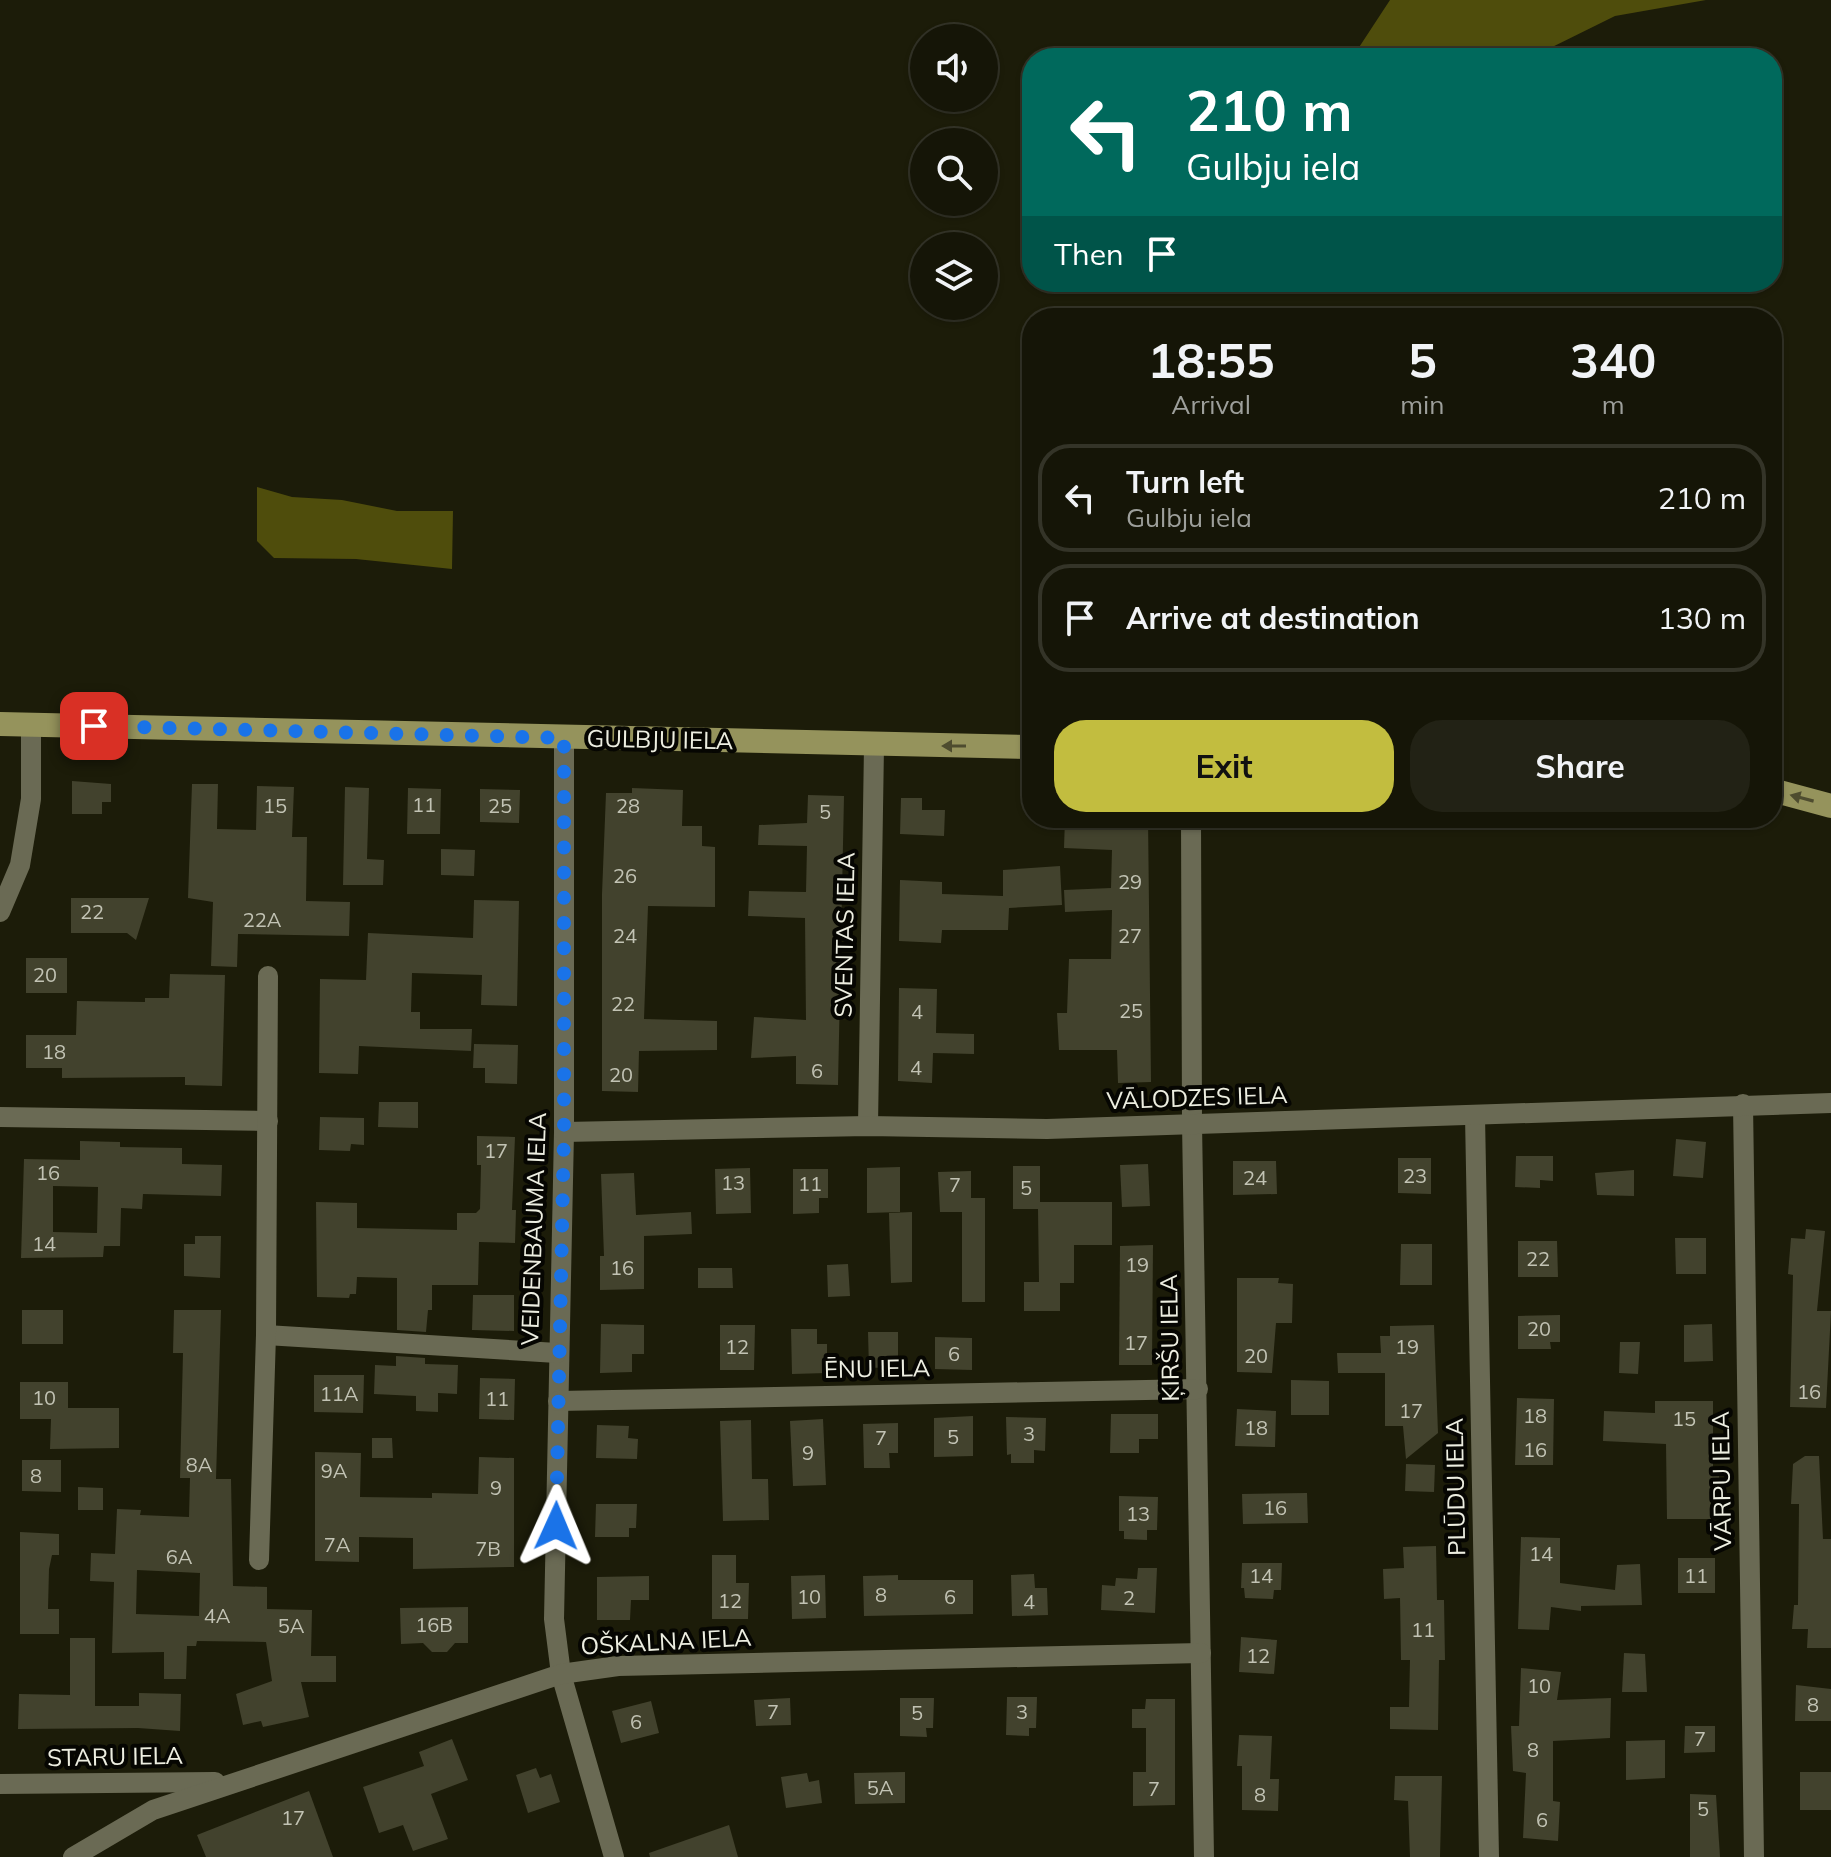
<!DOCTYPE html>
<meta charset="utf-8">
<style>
:root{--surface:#151507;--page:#222215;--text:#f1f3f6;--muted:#9d9f9b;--line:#343428;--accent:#c2bd3f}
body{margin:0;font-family:Mulish,sans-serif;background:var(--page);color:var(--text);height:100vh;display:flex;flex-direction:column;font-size:30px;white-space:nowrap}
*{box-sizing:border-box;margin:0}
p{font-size:26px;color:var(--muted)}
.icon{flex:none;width:44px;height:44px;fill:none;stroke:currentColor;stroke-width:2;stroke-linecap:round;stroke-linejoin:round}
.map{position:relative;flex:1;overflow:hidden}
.details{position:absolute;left:1022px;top:308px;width:760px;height:520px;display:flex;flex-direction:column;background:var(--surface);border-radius:32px;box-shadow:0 2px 6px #0004,0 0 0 2px var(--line)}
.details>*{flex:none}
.top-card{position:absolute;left:1022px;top:48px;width:760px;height:244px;border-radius:32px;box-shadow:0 2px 6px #0004,0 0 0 2px var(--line);background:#00695c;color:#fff;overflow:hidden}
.controls{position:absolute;left:910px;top:24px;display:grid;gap:16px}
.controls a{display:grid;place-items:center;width:88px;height:88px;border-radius:50%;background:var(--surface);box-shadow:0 2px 6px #0004,0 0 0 2px var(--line);font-size:40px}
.pin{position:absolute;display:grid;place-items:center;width:68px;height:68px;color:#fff;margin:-34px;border-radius:16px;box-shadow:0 4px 12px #0006}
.me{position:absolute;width:88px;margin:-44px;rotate:1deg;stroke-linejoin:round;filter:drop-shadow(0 0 6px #0008)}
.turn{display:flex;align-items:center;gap:28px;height:168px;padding:0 32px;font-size:36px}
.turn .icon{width:104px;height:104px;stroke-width:2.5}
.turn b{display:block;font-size:56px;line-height:68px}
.then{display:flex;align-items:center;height:76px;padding:0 32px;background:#0003;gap:16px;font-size:30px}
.eta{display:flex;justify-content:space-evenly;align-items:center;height:136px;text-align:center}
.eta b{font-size:48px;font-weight:700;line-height:56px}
.button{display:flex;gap:16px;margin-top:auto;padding:16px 32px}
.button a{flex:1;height:92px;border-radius:32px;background:var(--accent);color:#111;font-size:32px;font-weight:700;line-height:92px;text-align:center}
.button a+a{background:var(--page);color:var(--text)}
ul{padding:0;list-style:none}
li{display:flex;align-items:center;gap:24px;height:108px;margin:0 16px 12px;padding:0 16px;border:4px solid var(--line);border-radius:32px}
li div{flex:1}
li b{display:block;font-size:30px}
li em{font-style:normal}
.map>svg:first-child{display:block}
.forest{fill:#4f4d0c}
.building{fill:#42422d;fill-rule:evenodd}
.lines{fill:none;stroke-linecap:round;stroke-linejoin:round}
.street{stroke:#6a6a54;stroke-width:20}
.primary{stroke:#95935c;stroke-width:24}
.oneway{fill:#4e4c2f}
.route{stroke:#1a73e8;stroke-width:14;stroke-dasharray:0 25.2}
.labels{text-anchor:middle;stroke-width:8;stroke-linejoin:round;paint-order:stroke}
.number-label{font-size:20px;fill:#c2c3b4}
.street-label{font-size:24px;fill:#edeee1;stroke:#060602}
</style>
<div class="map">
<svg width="1831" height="1857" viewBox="0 0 1831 1857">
<rect width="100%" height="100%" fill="#1c1c09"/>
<g class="forest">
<polygon points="1390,0 1706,0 1615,16 1530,58 1352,58"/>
<polygon points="257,487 292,497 342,500 397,511 453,511 452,569 356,559 274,558 257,541"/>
</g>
<g class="building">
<polygon points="72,781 111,784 111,802 102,802 102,814 72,814"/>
<polygon points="192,784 218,784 217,829 256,830 257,786 294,787 292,837 307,837 306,901 350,902 349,936 238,934 237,967 211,966 213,902 188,898"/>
<polygon points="345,787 369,788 367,859 384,860 383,885 343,885"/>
<polygon points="408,788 441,789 440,834 407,834"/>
<polygon points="632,788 683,790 682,826 702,826 702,846 715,847 715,907 648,906 644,1019 717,1021 717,1050 639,1051 638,1092 602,1091 602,894 606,793 632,793"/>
<polygon points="480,789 520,790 519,823 480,822"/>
<polygon points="808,795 844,796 838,1085 796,1084 796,1056 751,1058 754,1017 806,1020 805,918 748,916 749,891 806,892 807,846 758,845 759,825 807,823"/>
<polygon points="901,798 922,798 922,810 945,810 944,836 900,834"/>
<polygon points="1065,818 1148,818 1151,1082 1118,1083 1117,1050 1059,1050 1057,1013 1067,1013 1069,959 1111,959 1112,910 1065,912 1064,890 1111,888 1112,850 1064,848"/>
<polygon points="441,849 475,850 474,876 441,875"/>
<polygon points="1060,866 1062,905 1009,908 1008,930 942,930 941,943 899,941 900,880 942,882 942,894 1003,896 1003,870"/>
<polygon points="71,898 149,898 136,940 127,933 71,933"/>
<polygon points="474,900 519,901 517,1006 481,1005 482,975 412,973 411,1012 420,1012 420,1029 472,1029 471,1051 359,1046 358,1074 319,1073 320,979 366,980 368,933 473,938"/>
<rect x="26" y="958" width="41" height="35"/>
<polygon points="170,974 225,975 222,1086 185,1085 185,1077 62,1078 62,1068 26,1068 26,1035 76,1035 77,1001 145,1002 145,998 169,998"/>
<polygon points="899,988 937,989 936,1033 974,1034 974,1054 933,1053 932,1083 898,1081"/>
<polygon points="474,1044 518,1045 517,1084 485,1083 485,1068 473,1068"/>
<polygon points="379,1102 418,1102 418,1128 378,1127"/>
<polygon points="320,1117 364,1118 364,1145 351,1144 350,1151 319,1150"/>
<polygon points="477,1136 515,1137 512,1210 516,1210 515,1243 479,1242 478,1285 432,1285 432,1310 428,1310 426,1332 397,1330 397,1278 357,1277 356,1294 350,1294 349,1298 317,1297 316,1202 357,1203 357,1228 457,1230 457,1213 476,1213 480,1209 481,1165 477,1165"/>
<polygon points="1676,1139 1706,1142 1703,1178 1673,1176"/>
<path d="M80 1141 120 1142V1147L182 1148V1164L222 1165 221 1196 143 1194 142 1209 121 1208 120 1246H104L103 1257 21 1258 24 1159 80 1160ZM53 1186 98 1187 97 1233 53 1232Z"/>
<polygon points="1516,1156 1553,1156 1553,1181 1540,1180 1540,1188 1515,1187"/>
<polygon points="1398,1158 1431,1158 1431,1194 1398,1193"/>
<polygon points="1233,1161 1276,1161 1277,1194 1233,1195"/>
<polygon points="1148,1164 1150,1206 1122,1207 1120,1165"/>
<polygon points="1013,1166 1040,1166 1040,1202 1112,1202 1112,1245 1074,1245 1074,1283 1060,1283 1060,1311 1024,1311 1024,1282 1039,1282 1038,1209 1013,1209"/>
<polygon points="900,1167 900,1212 867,1213 867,1168"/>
<polygon points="750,1168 751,1213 716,1214 715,1169"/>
<polygon points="793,1169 828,1169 828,1198 819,1198 819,1213 793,1214"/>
<polygon points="1634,1170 1634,1196 1597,1195 1595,1173"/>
<polygon points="971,1171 971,1198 985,1198 985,1302 962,1302 962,1212 940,1212 938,1172"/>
<polygon points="634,1173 636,1215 691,1212 692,1234 644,1236 644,1289 600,1290 600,1256 604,1256 601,1174"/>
<polygon points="912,1212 912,1282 891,1283 889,1213"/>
<polygon points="1806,1229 1825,1231 1817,1311 1831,1311 1826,1408 1790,1407 1793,1275 1788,1274 1791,1238 1805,1239"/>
<polygon points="195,1236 221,1236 220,1278 184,1276 184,1244 195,1244"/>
<polygon points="1675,1238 1706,1238 1706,1274 1676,1274"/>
<polygon points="1518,1241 1557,1241 1558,1277 1518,1277"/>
<polygon points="1401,1244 1432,1244 1432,1285 1400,1285"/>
<polygon points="1153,1245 1152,1365 1119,1365 1120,1246"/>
<polygon points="848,1264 850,1296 828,1297 827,1265"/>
<polygon points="698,1268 732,1268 733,1288 698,1288"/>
<polygon points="1237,1278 1279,1278 1278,1283 1293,1284 1292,1323 1276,1323 1272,1373 1237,1372"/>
<polygon points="473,1295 514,1295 514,1331 472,1330"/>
<rect x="22" y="1310" width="41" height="34"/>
<path d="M174 1310H221L216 1479H231L233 1586 267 1587V1609L312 1610 311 1656H336V1682H301L309 1717 263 1727 261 1721 243 1725 236 1694 272 1681 266 1642 197 1641 196 1646H187L186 1679H164V1652L112 1653 114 1582 90 1581 91 1553 115 1554 117 1509 141 1510 140 1515 189 1517 190 1478H180L183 1353H173ZM137 1570 200 1573 199 1616 136 1614Z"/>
<polygon points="1560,1315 1560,1342 1550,1342 1551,1349 1518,1349 1518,1316"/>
<polygon points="601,1324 644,1325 644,1354 632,1354 632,1372 600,1373"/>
<polygon points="1712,1324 1713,1361 1684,1362 1684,1325"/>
<polygon points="720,1325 755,1325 754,1370 720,1370"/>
<polygon points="1434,1325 1438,1433 1406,1459 1403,1426 1385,1426 1385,1373 1338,1373 1337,1353 1381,1353 1380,1336 1390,1336 1390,1326"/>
<polygon points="791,1329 817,1329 817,1344 827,1344 827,1373 792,1374"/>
<polygon points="868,1332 898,1332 898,1367 869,1368"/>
<polygon points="935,1337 972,1338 972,1370 935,1369"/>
<polygon points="1620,1342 1640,1342 1638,1374 1619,1373"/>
<polygon points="396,1356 425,1358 425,1364 458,1365 457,1394 438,1393 438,1412 416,1411 416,1396 374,1394 375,1365 396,1366"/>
<polygon points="314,1375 364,1375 363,1413 314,1412"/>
<polygon points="480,1378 515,1379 514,1420 479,1419"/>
<polygon points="1291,1380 1329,1381 1329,1415 1291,1415"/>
<polygon points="20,1382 68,1382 68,1408 119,1408 119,1448 50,1449 51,1419 20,1419"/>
<polygon points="1517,1398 1554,1399 1553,1465 1515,1465"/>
<polygon points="1655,1401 1713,1401 1713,1470 1719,1469 1720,1519 1667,1519 1666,1444 1603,1441 1604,1411 1655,1413"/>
<polygon points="1237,1409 1276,1411 1275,1447 1235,1446"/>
<polygon points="1111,1414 1158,1414 1158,1439 1139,1439 1139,1453 1110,1453"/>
<polygon points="973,1416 973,1456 934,1457 934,1418"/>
<polygon points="1006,1417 1046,1418 1045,1451 1034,1450 1034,1463 1011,1463 1011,1454 1007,1455"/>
<polygon points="823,1419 826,1485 793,1486 790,1421"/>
<polygon points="751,1420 752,1479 768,1479 769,1520 723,1521 720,1421"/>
<polygon points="898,1423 898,1453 889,1453 890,1468 864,1468 863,1424"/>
<polygon points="597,1425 629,1426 628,1438 638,1439 637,1459 596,1458"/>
<polygon points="372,1438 392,1438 393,1458 372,1458"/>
<polygon points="315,1452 361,1453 360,1497 432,1498 432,1493 478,1494 479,1457 514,1458 514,1567 413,1569 413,1538 359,1537 359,1562 315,1561"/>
<polygon points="1805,1456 1819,1456 1823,1539 1831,1539 1831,1648 1807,1648 1808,1629 1792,1629 1794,1605 1798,1605 1799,1504 1791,1504 1793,1464"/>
<polygon points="22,1460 61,1460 61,1492 22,1491"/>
<polygon points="1406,1464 1435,1465 1434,1492 1405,1491"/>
<polygon points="78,1487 103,1488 103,1510 78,1510"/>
<polygon points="1307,1493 1308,1523 1243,1524 1242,1494"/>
<polygon points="1119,1496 1158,1497 1157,1530 1147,1530 1147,1540 1124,1539 1124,1531 1119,1531"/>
<polygon points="596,1504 637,1504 636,1528 629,1528 629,1537 595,1537"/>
<polygon points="20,1532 59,1534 59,1555 52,1555 49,1569 48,1609 59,1609 59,1634 20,1634"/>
<polygon points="1521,1537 1560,1538 1560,1583 1615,1590 1617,1565 1640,1564 1642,1605 1581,1606 1581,1611 1551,1607 1549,1630 1518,1629"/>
<polygon points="1436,1546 1437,1600 1444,1600 1445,1660 1439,1660 1438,1730 1390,1729 1390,1707 1409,1707 1410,1660 1401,1660 1400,1598 1384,1599 1383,1569 1404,1568 1403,1547"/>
<polygon points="712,1555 736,1555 736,1583 749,1583 748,1619 712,1619"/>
<rect x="1678" y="1558" width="37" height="35"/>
<polygon points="1242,1563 1282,1563 1281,1590 1274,1590 1273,1599 1245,1598 1244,1588 1241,1588"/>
<polygon points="1138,1568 1157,1568 1155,1613 1101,1610 1102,1585 1115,1586 1116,1578 1137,1579"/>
<polygon points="1034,1574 1035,1588 1047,1588 1048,1615 1012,1616 1011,1575"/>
<polygon points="825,1575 826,1618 792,1619 791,1576"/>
<polygon points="898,1575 898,1580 973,1580 973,1614 864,1616 863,1576"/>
<polygon points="649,1576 649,1600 631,1600 630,1620 597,1620 597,1577"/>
<polygon points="468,1607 468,1643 455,1643 447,1652 432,1652 423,1643 401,1644 400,1608"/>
<polygon points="1241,1637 1277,1640 1274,1674 1239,1672"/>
<polygon points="70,1638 95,1638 95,1706 139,1706 139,1693 181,1694 180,1731 138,1728 18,1729 19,1694 70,1695"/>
<polygon points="1624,1653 1645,1654 1647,1692 1622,1692"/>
<polygon points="1521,1668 1561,1672 1557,1700 1611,1698 1610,1738 1553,1741 1553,1801 1560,1802 1558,1841 1523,1838 1526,1773 1513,1771 1511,1726 1519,1726"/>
<polygon points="1796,1685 1831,1689 1831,1721 1795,1721"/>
<polygon points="1007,1697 1037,1697 1036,1728 1029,1728 1029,1736 1006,1735"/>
<polygon points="790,1698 791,1725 756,1726 754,1700"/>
<polygon points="900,1698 934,1698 933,1728 926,1728 927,1737 900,1736"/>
<polygon points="1146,1699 1175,1699 1175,1805 1133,1806 1133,1772 1146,1772 1146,1728 1132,1728 1132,1709 1145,1709"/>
<polygon points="651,1701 659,1733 621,1743 612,1711"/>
<polygon points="1685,1726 1715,1726 1715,1752 1684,1753"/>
<polygon points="1239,1735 1272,1736 1270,1779 1279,1779 1278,1811 1242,1810 1242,1766 1237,1766"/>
<polygon points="452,1739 468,1780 431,1794 448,1839 413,1851 403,1825 379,1833 363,1787 424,1766 419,1752"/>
<polygon points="1665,1740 1665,1778 1626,1780 1626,1741"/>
<polygon points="536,1768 540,1778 551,1774 560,1802 528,1813 516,1775"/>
<polygon points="905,1772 905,1803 855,1804 854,1773"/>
<rect x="1800" y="1772" width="31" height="38"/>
<polygon points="807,1773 809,1782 819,1780 822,1803 786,1808 781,1777"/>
<polygon points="1395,1776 1442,1776 1440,1857 1410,1857 1408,1801 1394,1800"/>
<polygon points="309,1791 333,1857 206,1857 197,1835"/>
<polygon points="1690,1794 1716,1795 1720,1857 1690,1857"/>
<polygon points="729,1825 738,1857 650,1857 649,1853"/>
</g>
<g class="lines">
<g class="street">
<polyline points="564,738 564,1132 554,1619 561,1674 614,1857"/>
<polyline points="1191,818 1192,1123 1204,1857"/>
<polyline points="0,912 20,865 31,799 31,725"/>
<polyline points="1743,1104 1754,1857"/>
<polyline points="1475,1116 1489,1857"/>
<polyline points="0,1117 268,1121"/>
<polyline points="868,1126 874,746"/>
<polyline points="564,1132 868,1126 1047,1129 1831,1103"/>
<polyline points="266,1335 557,1353"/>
<polyline points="558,1401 1198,1389"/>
<polyline points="259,1560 266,1335 268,976"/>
<polyline points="0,1784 215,1782"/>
<polyline points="73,1857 153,1810 561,1674 618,1666 1201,1653"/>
</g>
<g class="primary">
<polyline points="0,724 1032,747"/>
<polyline points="1772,790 1831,806"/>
</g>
</g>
<defs><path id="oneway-solid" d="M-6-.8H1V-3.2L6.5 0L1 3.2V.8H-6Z" transform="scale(2)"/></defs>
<g class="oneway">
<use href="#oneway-solid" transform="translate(954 746) rotate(-180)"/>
<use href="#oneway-solid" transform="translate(1802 798) rotate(-165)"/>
</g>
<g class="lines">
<polyline class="route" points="94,726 564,738 564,1132 556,1526"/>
</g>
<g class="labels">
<g class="number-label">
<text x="424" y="812">11</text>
<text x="275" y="813">15</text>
<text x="500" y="813">25</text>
<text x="628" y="813">28</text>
<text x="825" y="819">5</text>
<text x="625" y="883">26</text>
<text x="1130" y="889">29</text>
<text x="92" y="919">22</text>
<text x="262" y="927">22A</text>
<text x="625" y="943">24</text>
<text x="1130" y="943">27</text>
<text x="45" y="982">20</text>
<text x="623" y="1011">22</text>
<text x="1131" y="1018">25</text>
<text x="917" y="1019">4</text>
<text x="54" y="1059">18</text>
<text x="916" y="1075">4</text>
<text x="817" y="1078">6</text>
<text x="621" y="1082">20</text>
<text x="496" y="1158">17</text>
<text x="48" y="1180">16</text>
<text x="1415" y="1183">23</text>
<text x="1255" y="1185">24</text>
<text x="733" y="1190">13</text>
<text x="810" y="1191">11</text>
<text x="955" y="1192">7</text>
<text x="1026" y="1195">5</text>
<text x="44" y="1251">14</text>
<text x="1538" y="1266">22</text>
<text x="1137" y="1272">19</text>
<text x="622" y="1275">16</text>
<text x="1539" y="1336">20</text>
<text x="1136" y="1350">17</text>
<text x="737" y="1354">12</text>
<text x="1407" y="1354">19</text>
<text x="954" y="1361">6</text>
<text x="1256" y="1363">20</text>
<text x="1809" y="1399">16</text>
<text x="339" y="1401">11A</text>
<text x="44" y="1405">10</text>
<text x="497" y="1406">11</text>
<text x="1411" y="1418">17</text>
<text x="1535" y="1423">18</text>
<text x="1684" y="1426">15</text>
<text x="1256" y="1435">18</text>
<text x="1029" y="1441">3</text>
<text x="953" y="1444">5</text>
<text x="881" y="1445">7</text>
<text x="1535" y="1457">16</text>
<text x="808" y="1460">9</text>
<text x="199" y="1472">8A</text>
<text x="334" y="1478">9A</text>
<text x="36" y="1483">8</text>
<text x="496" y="1495">9</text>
<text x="1275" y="1515">16</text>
<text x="1138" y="1521">13</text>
<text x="337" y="1552">7A</text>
<text x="488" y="1556">7B</text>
<text x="1541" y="1561">14</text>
<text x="179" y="1564">6A</text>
<text x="1261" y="1583">14</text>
<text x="1696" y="1583">11</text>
<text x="881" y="1602">8</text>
<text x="809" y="1604">10</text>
<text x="950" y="1604">6</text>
<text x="1129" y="1605">2</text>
<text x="730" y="1608">12</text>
<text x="1029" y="1609">4</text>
<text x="217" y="1623">4A</text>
<text x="434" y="1632">16B</text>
<text x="291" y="1633">5A</text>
<text x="1423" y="1637">11</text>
<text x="1258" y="1663">12</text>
<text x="1539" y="1693">10</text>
<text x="1813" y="1712">8</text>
<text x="773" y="1719">7</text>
<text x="1022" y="1719">3</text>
<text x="917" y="1720">5</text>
<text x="636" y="1729">6</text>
<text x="1700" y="1746">7</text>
<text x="1533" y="1757">8</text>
<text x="880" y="1795">5A</text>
<text x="1154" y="1796">7</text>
<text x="1260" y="1802">8</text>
<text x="1703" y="1816">5</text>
<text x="293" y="1825">17</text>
<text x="1542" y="1827">6</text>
</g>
<g class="street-label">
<text transform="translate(660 740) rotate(1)" y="8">GULBJU IELA</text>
<text transform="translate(845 935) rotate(-89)" y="8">SVENTAS IELA</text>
<text transform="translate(1197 1098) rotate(-2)" y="8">VĀLODZES IELA</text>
<text transform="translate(534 1229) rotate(-88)" y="8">VEIDENBAUMA IELA</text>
<text transform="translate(1170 1338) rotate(-91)" y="8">ĶIRŠU IELA</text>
<text transform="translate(877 1369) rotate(-1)" y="8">ĒNU IELA</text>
<text transform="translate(1722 1481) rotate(-91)" y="8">VĀRPU IELA</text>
<text transform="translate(1456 1487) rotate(-91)" y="8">PLŪDU IELA</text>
<text transform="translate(666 1642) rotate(-3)" y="8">OŠKALNA IELA</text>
<text transform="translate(115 1757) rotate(-1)" y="8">STARU IELA</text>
</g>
</g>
</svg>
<div class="controls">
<a><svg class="icon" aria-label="sound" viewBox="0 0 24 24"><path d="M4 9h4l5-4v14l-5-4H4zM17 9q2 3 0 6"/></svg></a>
<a><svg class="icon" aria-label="search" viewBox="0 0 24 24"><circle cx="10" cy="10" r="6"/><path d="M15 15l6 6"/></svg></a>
<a><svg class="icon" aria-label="layers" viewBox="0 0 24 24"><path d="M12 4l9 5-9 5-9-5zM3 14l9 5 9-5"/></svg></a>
</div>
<div class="pin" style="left:94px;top:726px;background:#d93025"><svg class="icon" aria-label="arrive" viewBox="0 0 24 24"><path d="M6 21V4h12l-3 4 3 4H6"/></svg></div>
<svg class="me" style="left:556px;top:1526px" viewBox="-20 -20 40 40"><path d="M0-17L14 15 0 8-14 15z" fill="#1a73e8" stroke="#fff" stroke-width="4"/></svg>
<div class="top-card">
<div class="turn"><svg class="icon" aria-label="left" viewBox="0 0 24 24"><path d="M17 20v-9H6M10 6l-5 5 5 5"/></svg><div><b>210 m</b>Gulbju iela</div></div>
<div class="then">Then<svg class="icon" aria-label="arrive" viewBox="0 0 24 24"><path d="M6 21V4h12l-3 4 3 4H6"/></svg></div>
</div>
<section class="details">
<div class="eta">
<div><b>18:55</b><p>Arrival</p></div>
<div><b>5</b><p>min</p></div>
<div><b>340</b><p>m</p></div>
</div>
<ul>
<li><svg class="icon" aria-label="left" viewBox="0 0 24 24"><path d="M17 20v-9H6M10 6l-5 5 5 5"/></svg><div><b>Turn left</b><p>Gulbju iela</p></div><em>210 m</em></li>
<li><svg class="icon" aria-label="arrive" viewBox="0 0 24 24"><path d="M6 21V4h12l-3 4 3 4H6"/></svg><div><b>Arrive at destination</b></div><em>130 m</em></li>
</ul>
<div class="button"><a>Exit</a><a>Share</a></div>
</section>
</div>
